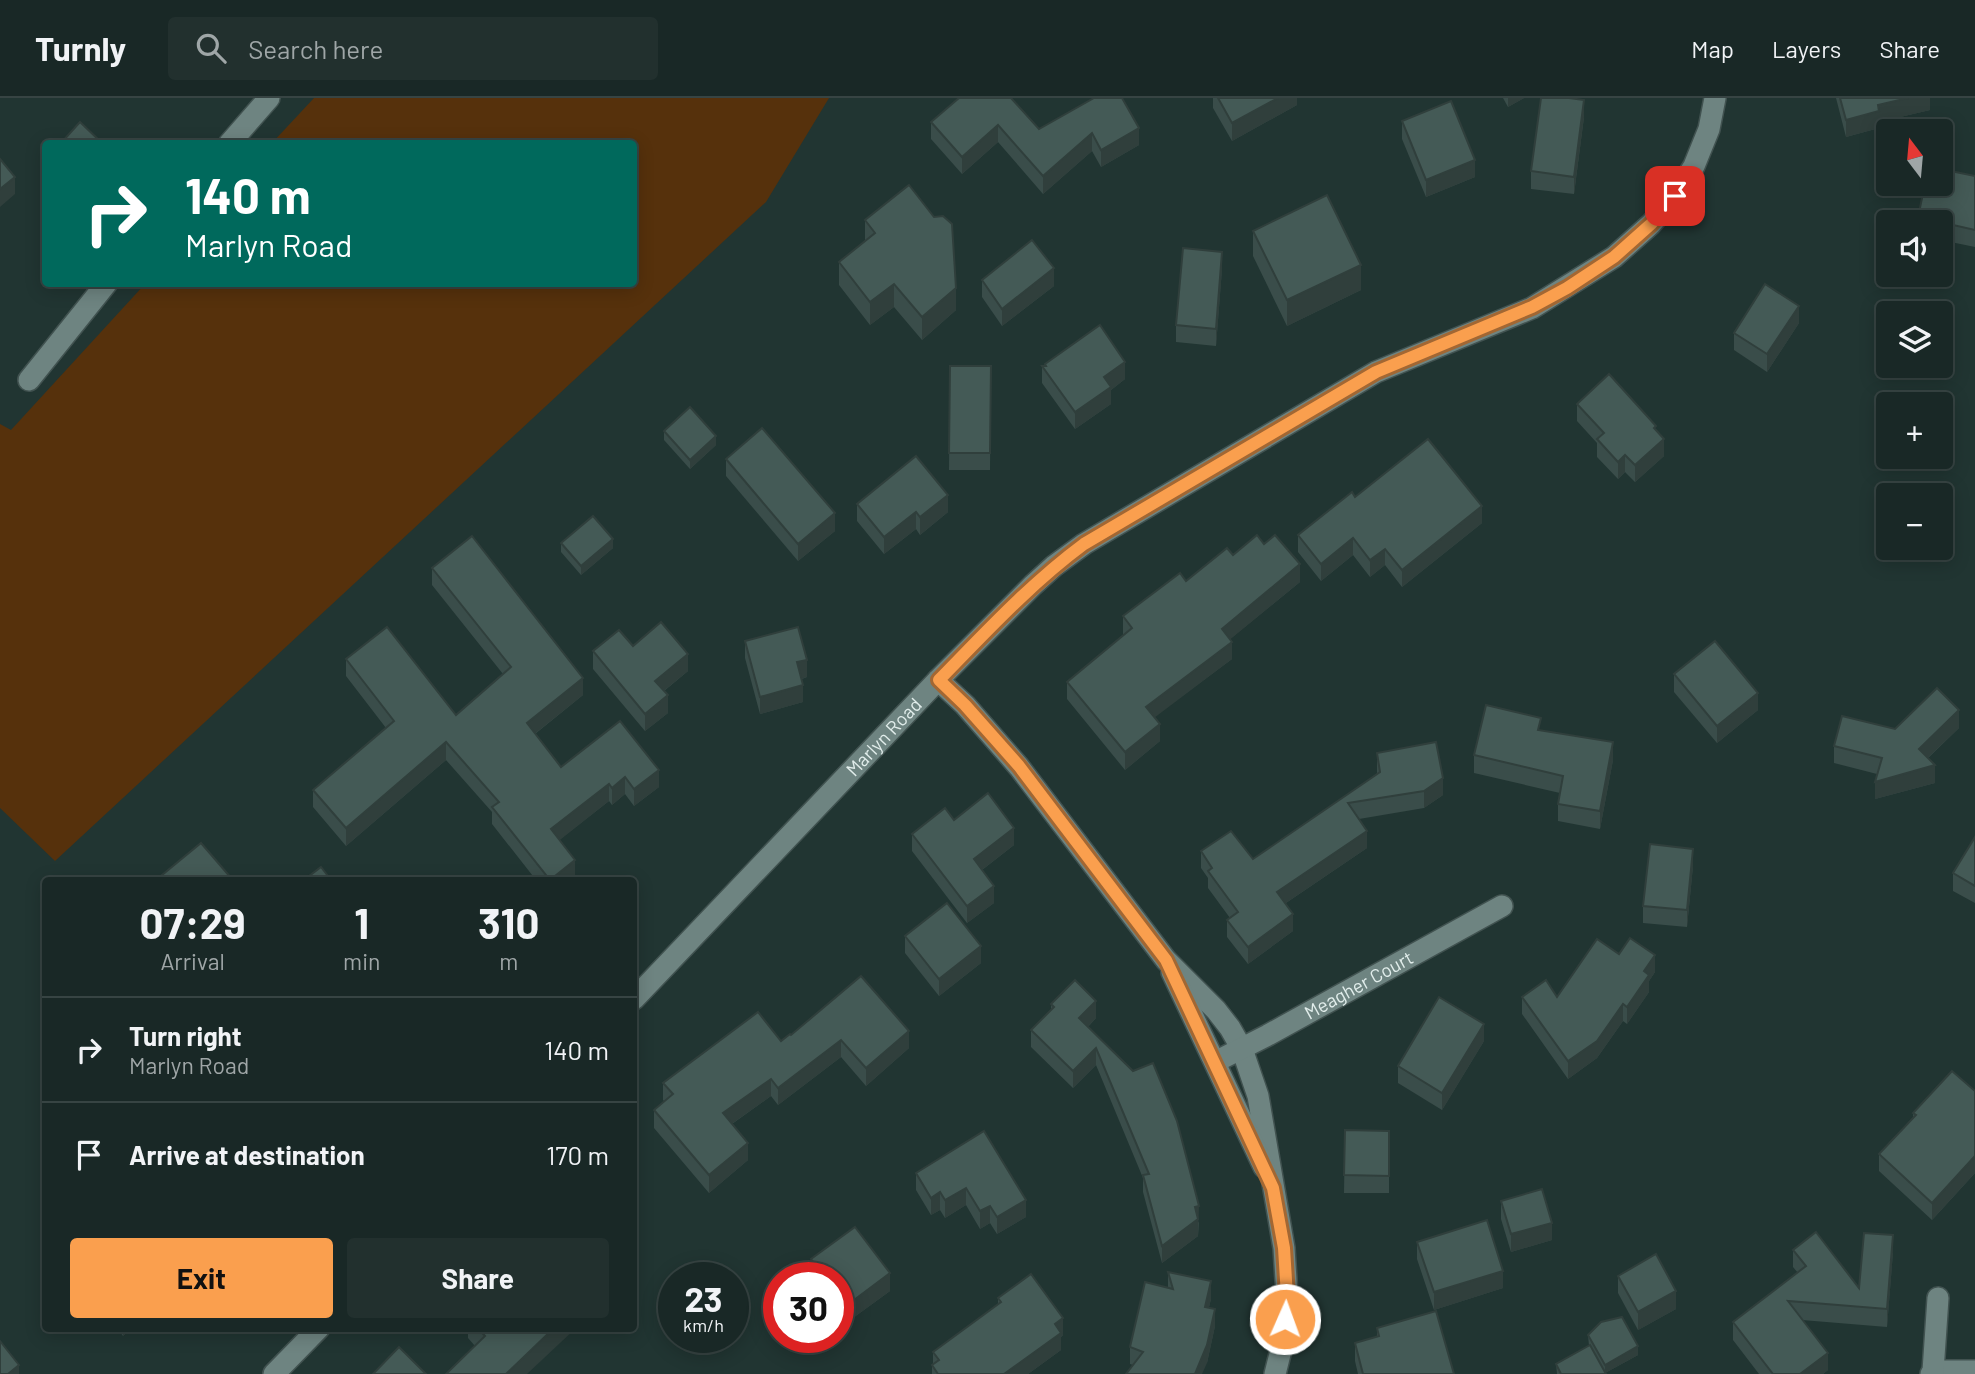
<!DOCTYPE html>
<meta charset="utf-8">
<style>
:root{--surface:#192826;--page:#22302e;--text:#f1f3f6;--muted:#9fa6a7;--line:#374443;--accent:#fa9f4e}
body{margin:0;font-family:Barlow,sans-serif;background:var(--page);color:var(--text);height:100vh;display:flex;flex-direction:column;font-size:26px;white-space:nowrap}
*{box-sizing:border-box;margin:0}
p{font-size:23px;color:var(--muted)}
.icon{flex:none;width:38px;height:38px;fill:none;stroke:currentColor;stroke-width:2;stroke-linecap:round;stroke-linejoin:round}
.map{position:relative;flex:1;overflow:hidden}
.sheet{position:absolute;left:42px;top:779px;width:595px;height:455px;display:flex;flex-direction:column;background:var(--surface);border-radius:7px;box-shadow:0 4px 18px #0003,0 0 0 2px var(--line)}
.sheet>*{flex:none}
.banner{position:absolute;left:42px;top:42px;width:595px;height:147px;border-radius:7px;box-shadow:0 4px 18px #0003,0 0 0 2px var(--line);background:#00695c;color:#fff;overflow:hidden}
.needle{width:46px;rotate:344deg}
.tools{position:absolute;left:1876px;top:21px;display:grid;gap:14px}
.tools a{display:grid;place-items:center;width:77px;height:77px;border-radius:7px;background:var(--surface);box-shadow:0 4px 18px #0003,0 0 0 2px var(--line);font-size:35px}
.speed{position:absolute;left:658px;top:1164px;display:flex;gap:14px;font-size:35px;font-weight:700;text-align:center}
.speed>*{display:grid;place-content:center;width:91px;height:91px;border-radius:50%;background:var(--surface);box-shadow:0 4px 18px #0003,0 0 0 2px var(--line);line-height:1}
.speed small{font-size:18px;font-weight:400}
.speed .limit{border:10px solid #d22;background:#fff;color:#111}
.pin{position:absolute;display:grid;place-items:center;width:60px;height:60px;color:#fff;margin:-30px;border-radius:14px;box-shadow:0 4px 10px #0006}
.me{position:absolute;width:77px;margin:-38px;rotate:2deg;stroke-linejoin:round;filter:drop-shadow(0 0 5px #0008)}
.turn{display:flex;align-items:center;gap:24px;height:147px;padding:0 28px;font-size:32px}
.turn .icon{width:91px;height:91px;stroke-width:2.5}
.turn b{display:block;font-size:49px;line-height:60px}
.eta{display:flex;justify-content:space-evenly;align-items:center;height:119px;text-align:center}
.eta b{font-size:42px;font-weight:700;line-height:49px}
.primary-button{display:flex;gap:14px;margin-top:auto;padding:14px 28px}
.primary-button a{flex:1;height:80px;border-radius:7px;background:var(--accent);color:#111;font-size:28px;font-weight:700;line-height:80px;text-align:center}
.primary-button a+a{background:var(--page);color:var(--text)}
ul{padding:0;list-style:none}
li{display:flex;align-items:center;gap:21px;height:105px;padding:0 28px;border-top:2px solid var(--line)}
li div{flex:1}
li b{display:block;font-size:26px}
li em{font-style:normal}
header{display:flex;align-items:center;gap:42px;box-sizing:border-box;height:98px;padding:0 35px;background:var(--surface);border-bottom:2px solid var(--line)}
header strong{font-size:33px}
nav{display:flex;gap:38px;margin-inline-start:auto;font-size:24px}
.search{width:490px;height:63px;background:var(--page);display:flex;align-items:center;gap:18px;box-sizing:border-box;padding:0 24px;border-radius:7px;color:var(--muted);font-size:26px}
.map>svg:first-child{display:block}
.green{fill:#56310c}
.lines{fill:none;stroke-linecap:round;stroke-linejoin:round}
.street-casing{stroke:#415250;stroke-width:24}
.street{stroke:#6e8481;stroke-width:21}
.wall{fill:#3a4d4a}
.shaded-wall{fill:#303f3c}
.building{fill:#445a56;stroke:#303f3c;stroke-width:2}
.route-casing{stroke:#a26733;stroke-width:18}
.route{stroke:#fa9f4e;stroke-width:12}
.labels{text-anchor:middle;stroke-width:7;stroke-linejoin:round;paint-order:stroke}
.street-label{font-size:19px;fill:#e1edeb;stroke:#121a19}
</style>
<header>
<strong>Turnly</strong>
<div class="search"><svg class="icon" aria-label="search" viewBox="0 0 24 24"><circle cx="10" cy="10" r="6"/><path d="M15 15l6 6"/></svg>Search here</div>
<nav><a>Map</a><a>Layers</a><a>Share</a></nav>
</header>
<div class="map">
<svg width="1975" height="1276" viewBox="0 0 1975 1276">
<rect width="100%" height="100%" fill="#213532"/>
<polygon class="green" points="314,0 829,0 766,104 55,763 0,710 0,326 11,332 145,186 634,186 634,46 272,45"/>
<g class="lines">
<g class="street-casing">
<g id="street">
<polyline points="229,46 269,0"/>
<polyline points="29,282 106,186"/>
<polyline points="938,582 965,607 1019,669 1166,862 1216,912 1230,930 1242,951 1258,998 1284,1150 1287,1198 1283,1244 1275,1276"/>
<polyline points="1172,874 1264,1069"/>
<path id="s1" d="M634 901 938 582 1033 487 1054 468 1084 446 1376 274 1532 210 1614 159 1651 126 1675 98 1694 68 1709 31 1715 0"/>
<path id="s2" d="M1215 964 1268 937 1502 808"/>
<polyline points="1933,1273 1975,1273"/>
<polyline points="274,1276 319,1230"/>
<polyline points="1931,1276 1933,1273 1938,1200"/>
</g>
</g>
<use href="#street" class="street"/>
</g>
<g class="wall">
<polygon points="959,0 1039,31 1094,0 1139,47 1101,69 1092,53 1043,96 998,44 962,76 931,41 931,24"/>
<polygon points="1213,0 1297,0 1297,7 1232,43 1213,10"/>
<polygon points="1503,0 1524,0 1508,9"/>
<polygon points="1836,0 1930,0 1930,12 1879,24 1879,30 1846,39"/>
<polygon points="1584,19 1574,96 1531,91 1531,73"/>
<polygon points="1402,23 1475,79 1426,99 1402,41"/>
<polygon points="1975,78 1975,149 1941,142 1941,124 1918,124 1918,119"/>
<polygon points="865,122 956,212 922,242 894,209 870,227 839,187 839,164 865,144"/>
<polygon points="1253,133 1361,192 1287,228 1253,158"/>
<polygon points="1222,171 1216,248 1176,244 1176,227"/>
<polygon points="982,182 1054,188 1002,228 982,199"/>
<polygon points="1799,225 1767,274 1734,252 1734,235"/>
<polygon points="1045,266 1125,281 1111,292 1111,306 1075,331 1042,285 1042,268 1045,268"/>
<polygon points="950,268 991,268 990,372 949,372"/>
<polygon points="1577,306 1656,332 1664,358 1635,384 1625,374 1618,381 1597,359 1597,345 1577,323"/>
<polygon points="664,333 716,347 690,371 664,342"/>
<polygon points="726,361 835,433 798,463 726,378"/>
<polygon points="1355,399 1482,425 1402,489 1385,467 1370,479 1353,457 1321,483 1298,454 1298,437"/>
<polygon points="857,406 948,414 920,437 916,431 884,456 857,423"/>
<polygon points="561,445 613,450 581,477 561,454"/>
<polygon points="1264,446 1300,484 1230,541 1232,561 1154,619 1160,643 1125,672 1067,601 1067,584 1124,537 1123,536 1123,518 1233,457"/>
<polygon points="432,470 583,597 535,636 561,669 620,623 659,689 634,708 625,696 612,707 609,703 559,742 575,779 571,782 536,782 492,726 492,714 446,662 346,748 313,709 313,692 386,630 346,578 346,561 456,617 503,576 432,487"/>
<polygon points="745,543 807,579 802,581 803,604 760,616 745,560"/>
<polygon points="633,548 688,573 664,593 668,615 645,633 593,571 593,553"/>
<polygon points="1674,576 1758,612 1717,645 1674,594"/>
<polygon points="1959,630 1928,660 1935,685 1875,701 1877,676 1834,665 1834,648 1895,631"/>
<polygon points="1541,632 1613,662 1600,731 1558,723 1558,706 1560,695 1474,675 1474,657"/>
<polygon points="1377,655 1443,697 1424,710 1359,721 1367,750 1286,805 1293,833 1248,866 1227,839 1227,822 1230,820 1208,790 1208,780 1201,770 1201,753 1253,761 1377,676"/>
<polygon points="954,722 1014,747 982,772 994,805 967,825 912,753 912,736"/>
<polygon points="1975,739 1975,805 1953,793 1953,775"/>
<polygon points="1693,768 1687,829 1643,825 1643,808"/>
<polygon points="905,838 981,865 939,898 905,855"/>
<polygon points="1619,856 1655,874 1649,883 1649,894 1627,926 1623,923 1597,960 1568,981 1522,916 1522,899 1557,899"/>
<polygon points="861,878 909,950 866,988 841,959 778,1007 771,998 732,1026 748,1062 709,1095 654,1030 654,1012 665,1004 663,1002 663,985 781,943 791,937"/>
<polygon points="46,892 46,914 43,912 43,894"/>
<polygon points="1051,906 1096,920 1088,929 1199,1125 1198,1138 1162,1165 1143,1094 1143,1080 1096,967 1073,990 1031,949 1031,932 1051,912"/>
<polygon points="1484,943 1442,1012 1398,985 1398,968"/>
<polygon points="1975,993 1975,1075 1932,1122 1879,1073 1879,1056 1913,1020 1913,1015"/>
<polygon points="1345,1032 1389,1033 1389,1095 1344,1095"/>
<polygon points="984,1033 1026,1119 997,1136 990,1125 980,1131 966,1107 945,1120 940,1112 931,1117 916,1092 916,1075"/>
<polygon points="1501,1103 1552,1142 1511,1154 1501,1121"/>
<polygon points="1417,1144 1503,1190 1434,1212 1417,1161"/>
<polygon points="1793,1152 1859,1190 1893,1154 1887,1229 1802,1222 1828,1272 1823,1276 1759,1276 1733,1242 1733,1224 1798,1175 1793,1169"/>
<polygon points="811,1161 890,1193 846,1225 838,1215 838,1180 812,1180"/>
<polygon points="1168,1174 1211,1201 1209,1209 1215,1228 1207,1265 1133,1267 1130,1266 1130,1249 1168,1190"/>
<polygon points="1618,1178 1676,1211 1638,1232 1618,1195"/>
<polygon points="998,1200 1063,1237 1061,1239 1061,1252 1028,1276 932,1276 932,1267 933,1266 933,1254 998,1207"/>
<polygon points="117,1230 132,1230 123,1238"/>
<polygon points="468,1230 576,1230 475,1248 468,1240"/>
<polygon points="1377,1230 1454,1276 1358,1276 1355,1263 1355,1245 1377,1239"/>
<polygon points="1588,1237 1638,1257 1605,1275 1606,1276 1557,1276 1556,1266 1589,1248"/>
</g>
<g class="shaded-wall">
<polygon points="1278,0 1297,0 1297,7 1232,43 1232,25"/>
<polygon points="1508,0 1524,0 1508,9"/>
<polygon points="1908,0 1930,0 1930,12 1879,24 1879,30 1846,39 1846,22 1878,7"/>
<polygon points="1584,2 1584,19 1574,96 1574,79"/>
<polygon points="998,27 998,44 962,76 962,59"/>
<polygon points="1139,30 1139,47 1101,69 1101,52"/>
<polygon points="1092,35 1092,53 1043,96 1043,78"/>
<polygon points="1475,62 1475,79 1426,99 1426,82"/>
<polygon points="15,79 15,96 0,109 0,91"/>
<polygon points="1222,154 1222,171 1216,248 1216,231"/>
<polygon points="1361,167 1361,192 1287,228 1287,202"/>
<polygon points="1054,170 1054,188 1002,228 1002,211"/>
<polygon points="894,186 894,209 870,227 870,204"/>
<polygon points="956,190 956,212 922,242 922,219"/>
<polygon points="1799,208 1799,225 1767,274 1767,256"/>
<polygon points="1125,264 1125,281 1111,292 1111,306 1075,331 1075,314 1104,279"/>
<polygon points="716,338 716,347 690,371 690,362"/>
<polygon points="1664,341 1664,358 1635,384 1635,367"/>
<polygon points="1625,357 1625,374 1618,381 1618,364"/>
<polygon points="948,397 948,414 920,437 920,419"/>
<polygon points="1482,408 1482,425 1402,489 1402,472"/>
<polygon points="916,414 916,431 884,456 884,439"/>
<polygon points="835,415 835,433 798,463 798,446"/>
<polygon points="1353,440 1353,457 1321,483 1321,466"/>
<polygon points="613,441 613,450 581,477 581,468"/>
<polygon points="1385,451 1385,467 1370,479 1370,462"/>
<polygon points="1300,466 1300,484 1222,548 1222,531"/>
<polygon points="1232,544 1232,561 1146,626 1146,609"/>
<polygon points="688,556 688,573 655,600 655,583"/>
<polygon points="807,562 807,579 797,582 797,564"/>
<polygon points="583,580 583,597 527,642 527,625"/>
<polygon points="803,587 803,604 760,616 760,599"/>
<polygon points="1758,595 1758,612 1717,645 1717,628"/>
<polygon points="668,597 668,615 645,633 645,616"/>
<polygon points="1959,612 1959,630 1919,668 1919,651"/>
<polygon points="1160,626 1160,643 1125,672 1125,654"/>
<polygon points="446,644 446,662 346,748 346,730"/>
<polygon points="1613,644 1613,662 1600,731 1600,713"/>
<polygon points="1935,667 1935,685 1875,701 1875,684"/>
<polygon points="659,672 659,689 634,708 634,691"/>
<polygon points="625,679 625,696 612,707 612,690"/>
<polygon points="1443,680 1443,697 1424,710 1424,693"/>
<polygon points="609,686 609,703 551,749 551,731"/>
<polygon points="1014,730 1014,747 974,778 974,761"/>
<polygon points="1367,733 1367,750 1277,811 1277,794"/>
<polygon points="1693,751 1693,768 1687,829 1687,812"/>
<polygon points="575,762 575,779 571,782 550,782"/>
<polygon points="994,788 994,805 967,825 967,808"/>
<polygon points="1293,816 1293,833 1248,866 1248,849"/>
<polygon points="981,848 981,865 939,898 939,881"/>
<polygon points="1655,857 1655,874 1649,883 1649,894 1627,926 1627,909 1644,873"/>
<polygon points="1096,903 1096,920 1079,938 1079,920"/>
<polygon points="1623,906 1623,923 1597,960 1568,981 1568,963"/>
<polygon points="1484,926 1484,943 1442,1012 1442,995"/>
<polygon points="909,933 909,950 866,988 866,970"/>
<polygon points="841,942 841,959 778,1007 778,990"/>
<polygon points="1096,950 1096,967 1073,990 1073,973"/>
<polygon points="771,981 771,998 723,1032 723,1015"/>
<polygon points="748,1045 748,1062 709,1095 709,1077"/>
<polygon points="1975,1058 1975,1075 1932,1122 1932,1105"/>
<polygon points="966,1090 966,1107 945,1120 945,1102"/>
<polygon points="940,1094 940,1112 931,1117 931,1100"/>
<polygon points="1026,1102 1026,1119 997,1136 997,1119"/>
<polygon points="990,1108 990,1125 980,1131 980,1113"/>
<polygon points="1199,1108 1198,1138 1162,1165 1162,1148 1195,1109"/>
<polygon points="1552,1125 1552,1142 1511,1154 1511,1136"/>
<polygon points="1893,1137 1893,1154 1887,1229 1887,1211"/>
<polygon points="1503,1173 1503,1190 1434,1212 1434,1194"/>
<polygon points="890,1175 890,1193 846,1225 846,1208"/>
<polygon points="1211,1183 1211,1201 1205,1226 1205,1209"/>
<polygon points="1676,1193 1676,1211 1638,1232 1638,1214"/>
<polygon points="1215,1211 1215,1228 1207,1265 1202,1276 1195,1276"/>
<polygon points="1063,1220 1063,1237 1061,1239 1061,1252 1028,1276 1004,1276 1055,1226"/>
<polygon points="123,1230 132,1230 123,1238"/>
<polygon points="554,1230 576,1230 527,1276 506,1276"/>
<polygon points="1638,1248 1638,1257 1605,1275 1605,1267"/>
<polygon points="1828,1255 1828,1272 1823,1276 1800,1276"/>
<polygon points="19,1267 19,1276 8,1276"/>
</g>
<g class="building">
<polygon points="959,0 1011,0 1039,31 1094,0 1122,0 1139,30 1101,52 1092,35 1043,78 998,27 962,59 931,24"/>
<polygon points="1218,0 1278,0 1232,25"/>
<polygon points="1541,0 1569,0 1584,2 1574,79 1531,73"/>
<polygon points="1840,0 1908,0 1878,7 1879,13 1846,22"/>
<polygon points="1451,3 1475,62 1426,82 1402,23"/>
<polygon points="80,24 103,46 61,45"/>
<polygon points="0,61 15,79 0,91"/>
<polygon points="1941,71 1975,78 1975,132 1918,119 1925,86 1941,86"/>
<polygon points="909,87 934,119 943,118 952,126 956,190 922,219 894,186 870,204 839,164 875,135 865,122"/>
<polygon points="1327,97 1361,167 1287,202 1253,133"/>
<polygon points="1032,142 1054,170 1002,211 982,182"/>
<polygon points="1183,150 1222,154 1216,231 1176,227"/>
<polygon points="1765,186 1799,208 1767,256 1734,235"/>
<polygon points="1100,227 1125,264 1104,279 1111,289 1075,314 1042,268 1046,268 1045,266"/>
<polygon points="950,268 991,268 990,355 949,355"/>
<polygon points="1609,276 1656,328 1654,330 1664,341 1635,367 1625,357 1618,364 1597,341 1604,335 1577,306"/>
<polygon points="690,309 716,338 690,362 664,333"/>
<polygon points="762,330 835,415 798,446 726,361"/>
<polygon points="1428,341 1482,408 1402,472 1385,451 1370,462 1353,440 1321,466 1298,437 1352,394 1355,399"/>
<polygon points="916,358 948,397 920,419 916,414 884,439 857,406"/>
<polygon points="593,418 613,441 581,468 561,445"/>
<polygon points="1257,437 1264,446 1275,437 1300,466 1222,531 1232,544 1146,609 1160,626 1125,654 1067,584 1132,530 1123,518 1180,475 1186,483 1227,450 1233,457"/>
<polygon points="472,438 583,580 527,625 561,669 620,623 659,672 634,691 625,679 612,690 609,686 551,731 575,762 550,782 492,709 499,704 446,644 346,730 313,692 394,623 346,561 387,529 456,617 511,569 432,470"/>
<polygon points="661,524 688,556 655,583 668,597 645,616 593,553 619,532 633,548"/>
<polygon points="798,529 807,562 797,564 803,587 760,599 745,543"/>
<polygon points="1715,543 1758,595 1717,628 1674,576"/>
<polygon points="1937,590 1959,612 1919,651 1935,667 1875,684 1882,660 1834,648 1842,618 1895,631"/>
<polygon points="1486,607 1541,620 1538,632 1613,644 1600,713 1558,706 1563,678 1474,657"/>
<polygon points="1436,644 1443,680 1424,693 1348,705 1367,733 1277,794 1293,816 1248,849 1227,822 1238,814 1208,773 1212,770 1201,753 1231,733 1253,761 1380,674 1377,655"/>
<polygon points="988,695 1014,730 974,761 994,788 967,808 912,736 945,710 954,722"/>
<polygon points="1975,739 1975,788 1953,775"/>
<polygon points="201,745 232,781 231,782 156,782"/>
<polygon points="1650,746 1693,751 1687,812 1643,808"/>
<polygon points="321,769 331,782 304,782"/>
<polygon points="947,805 981,848 939,881 905,838"/>
<polygon points="1630,840 1655,857 1644,873 1649,877 1627,909 1623,906 1597,943 1568,963 1522,899 1546,882 1557,899 1597,841 1619,856"/>
<polygon points="861,878 909,933 866,970 841,942 778,990 771,981 723,1015 748,1045 709,1077 654,1012 673,996 663,985 758,914 781,943 790,936 791,937"/>
<polygon points="1075,882 1096,903 1079,920 1133,973 1153,965 1177,1023 1199,1108 1195,1109 1198,1121 1162,1148 1143,1077 1149,1076 1096,950 1073,973 1031,932 1054,909 1051,906"/>
<polygon points="1439,899 1484,926 1442,995 1398,968"/>
<polygon points="1952,973 1975,993 1975,1058 1932,1105 1879,1056 1916,1017 1913,1015"/>
<polygon points="1345,1032 1389,1033 1389,1078 1344,1077"/>
<polygon points="984,1033 1026,1102 997,1119 990,1108 980,1113 966,1090 945,1102 940,1094 931,1100 916,1075"/>
<polygon points="1542,1091 1552,1125 1511,1136 1501,1103"/>
<polygon points="1487,1122 1503,1173 1434,1194 1417,1144"/>
<polygon points="855,1129 890,1175 846,1208 838,1197 838,1180 825,1180 811,1161"/>
<polygon points="1816,1134 1859,1190 1864,1135 1893,1137 1887,1211 1788,1203 1828,1255 1800,1276 1773,1276 1733,1224 1806,1168 1793,1152"/>
<polygon points="1656,1156 1676,1193 1638,1214 1618,1178"/>
<polygon points="1168,1174 1211,1183 1205,1209 1215,1211 1207,1247 1195,1276 1126,1276 1143,1254 1130,1249 1145,1184 1173,1191"/>
<polygon points="1031,1176 1063,1220 1055,1226 1061,1235 1004,1276 938,1276 932,1267 939,1262 933,1254 1001,1204 998,1200"/>
<polygon points="1436,1213 1454,1276 1363,1276 1355,1245 1379,1238 1377,1230"/>
<polygon points="1622,1219 1638,1248 1605,1267 1588,1237 1601,1224"/>
<polygon points="478,1230 554,1230 506,1276 446,1276 485,1238"/>
<polygon points="0,1243 19,1267 8,1276 0,1276"/>
<polygon points="1590,1247 1606,1276 1561,1276 1556,1266"/>
<polygon points="399,1249 426,1276 373,1276"/>
</g>
<g class="lines">
<g class="route-casing">
<path id="route" d="M1285 1221 1287 1198 1284 1150 1273 1090 1166 862 1019 668 965 607 939 582C985 535 1030 486 1084 446L1376 274 1532 209 1567 190 1614 159 1651 126 1675 98"/>
</g>
<use href="#route" class="route"/>
</g>
<g class="labels">
<g class="street-label">
<text dy="7" stroke="none"><textPath href="#s1" startOffset="362">Marlyn Road</textPath></text>
<text dy="7" stroke="none"><textPath href="#s2" startOffset="163">Meagher Court</textPath></text>
</g>
</g>
</svg>
<div class="tools">
<a><svg class="needle" viewBox="-14 -14 28 28"><path d="M0-13l5 13h-10z" fill="#e53935"/><path d="M0 13l5-13h-10z" fill="#9fa6a7"/></svg></a>
<a><svg class="icon" aria-label="sound" viewBox="0 0 24 24"><path d="M4 9h4l5-4v14l-5-4H4zM17 9q2 3 0 6"/></svg></a>
<a><svg class="icon" aria-label="layers" viewBox="0 0 24 24"><path d="M12 4l9 5-9 5-9-5zM3 14l9 5 9-5"/></svg></a>
<a>+</a>
<a>−</a>
</div>
<div class="speed"><div>23<small>km/h</small></div><div class="limit">30</div></div>
<div class="pin" style="left:1675px;top:98px;background:#d93025"><svg class="icon" aria-label="arrive" viewBox="0 0 24 24"><path d="M6 21V4h12l-3 4 3 4H6"/></svg></div>
<svg class="me" style="left:1285px;top:1221px" viewBox="-20 -20 40 40"><circle r="17" fill="#fa9f4e" stroke="#fff" stroke-width="3"/><path d="M0-11L8 9 0 5-8 9z" fill="#fff"/></svg>
<div class="banner">
<div class="turn"><svg class="icon" aria-label="right" viewBox="0 0 24 24"><path d="M7 20v-9h11M14 6l5 5-5 5"/></svg><div><b>140 m</b>Marlyn Road</div></div>
</div>
<section class="sheet">
<div class="eta">
<div><b>07:29</b><p>Arrival</p></div>
<div><b>1</b><p>min</p></div>
<div><b>310</b><p>m</p></div>
</div>
<ul>
<li><svg class="icon" aria-label="right" viewBox="0 0 24 24"><path d="M7 20v-9h11M14 6l5 5-5 5"/></svg><div><b>Turn right</b><p>Marlyn Road</p></div><em>140 m</em></li>
<li><svg class="icon" aria-label="arrive" viewBox="0 0 24 24"><path d="M6 21V4h12l-3 4 3 4H6"/></svg><div><b>Arrive at destination</b></div><em>170 m</em></li>
</ul>
<div class="primary-button"><a>Exit</a><a>Share</a></div>
</section>
</div>
